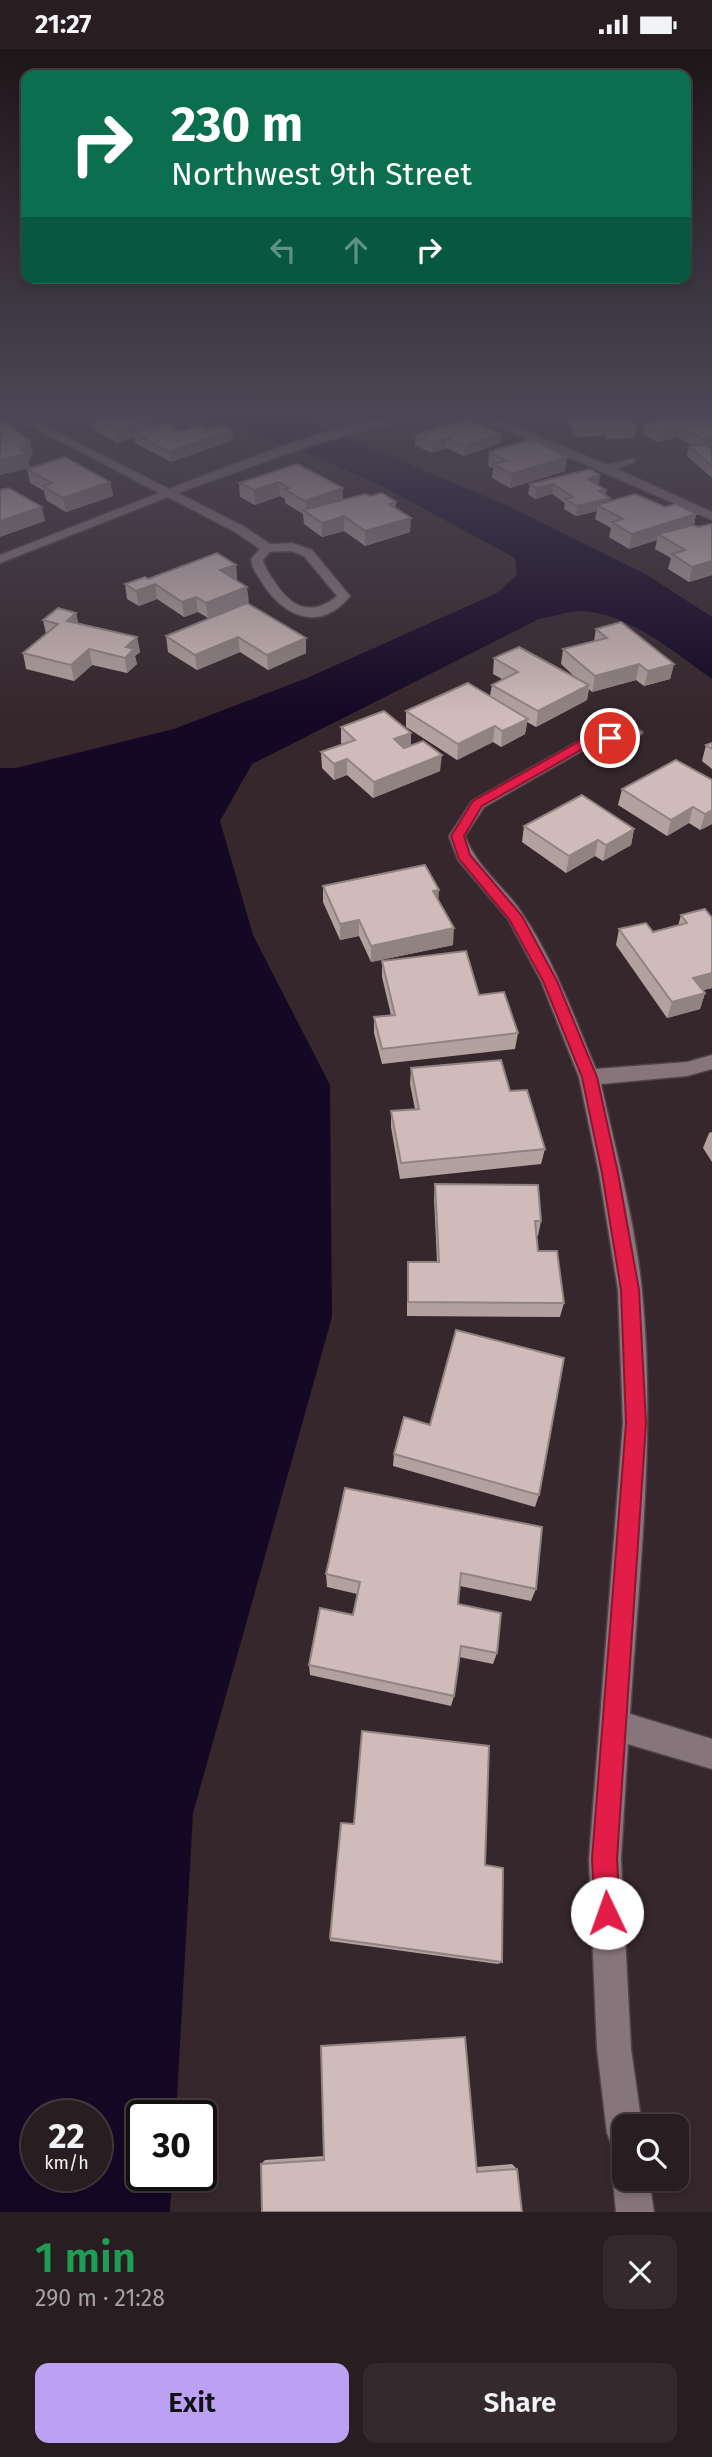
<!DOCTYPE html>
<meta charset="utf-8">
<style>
:root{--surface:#281d21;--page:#342a2e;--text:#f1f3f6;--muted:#a5a2a5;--line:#443b3f;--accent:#bca0f2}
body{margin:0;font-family:"Fira Sans",sans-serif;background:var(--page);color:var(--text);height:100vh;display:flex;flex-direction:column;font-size:26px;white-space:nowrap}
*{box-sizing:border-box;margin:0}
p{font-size:23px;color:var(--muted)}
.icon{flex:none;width:38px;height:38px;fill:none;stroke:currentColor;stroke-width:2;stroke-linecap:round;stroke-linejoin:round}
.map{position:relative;height:2163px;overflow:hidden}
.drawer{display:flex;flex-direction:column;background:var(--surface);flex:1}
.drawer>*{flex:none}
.banner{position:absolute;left:21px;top:21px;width:670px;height:214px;border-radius:14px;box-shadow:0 4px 10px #0003,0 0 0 2px var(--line);background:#0b6e4f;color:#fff;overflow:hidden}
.tools{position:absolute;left:612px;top:2065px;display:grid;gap:14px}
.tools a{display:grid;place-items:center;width:77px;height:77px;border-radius:14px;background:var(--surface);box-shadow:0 4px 10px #0003,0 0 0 2px var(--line);font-size:35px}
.speed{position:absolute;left:21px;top:2051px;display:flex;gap:14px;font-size:35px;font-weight:700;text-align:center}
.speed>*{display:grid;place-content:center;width:91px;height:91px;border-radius:50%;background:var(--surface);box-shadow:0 4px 10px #0003,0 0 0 2px var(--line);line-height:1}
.speed small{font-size:18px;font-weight:400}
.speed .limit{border:4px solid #111;border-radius:10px;background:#fff;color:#111}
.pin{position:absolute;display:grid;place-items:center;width:60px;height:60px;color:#fff;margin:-30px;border:4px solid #fff;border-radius:50%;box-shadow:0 2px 7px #0007}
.me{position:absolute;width:77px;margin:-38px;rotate:357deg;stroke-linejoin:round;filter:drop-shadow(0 0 5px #0008)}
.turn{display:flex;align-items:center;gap:24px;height:147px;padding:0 35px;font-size:32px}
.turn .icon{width:91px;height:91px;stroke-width:2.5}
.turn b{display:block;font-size:49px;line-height:60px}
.lanes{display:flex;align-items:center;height:66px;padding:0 35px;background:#0003;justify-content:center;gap:35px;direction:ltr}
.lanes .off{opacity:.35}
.round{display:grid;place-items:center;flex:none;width:74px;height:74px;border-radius:14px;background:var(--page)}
.overview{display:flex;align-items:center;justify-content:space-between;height:119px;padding:0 35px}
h1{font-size:42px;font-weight:600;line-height:52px;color:#1e9e55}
.button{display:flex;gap:14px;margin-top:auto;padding:14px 35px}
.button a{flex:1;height:80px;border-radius:14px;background:var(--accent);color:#111;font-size:28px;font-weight:600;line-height:80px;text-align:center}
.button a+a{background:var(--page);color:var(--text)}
.status{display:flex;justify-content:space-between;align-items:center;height:49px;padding:0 35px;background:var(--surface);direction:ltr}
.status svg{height:19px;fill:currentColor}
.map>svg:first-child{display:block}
.water{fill:#140824;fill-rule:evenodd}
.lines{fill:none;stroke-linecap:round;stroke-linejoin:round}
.street-casing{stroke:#504348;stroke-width:3}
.street{fill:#86757b;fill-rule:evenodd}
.wall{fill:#b2a19f}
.shaded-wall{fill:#918382}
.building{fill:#cfbbb9;stroke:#918382;stroke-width:2}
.route{fill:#e11d48;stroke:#92132f;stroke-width:2}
</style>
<div class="status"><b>21:27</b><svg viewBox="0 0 49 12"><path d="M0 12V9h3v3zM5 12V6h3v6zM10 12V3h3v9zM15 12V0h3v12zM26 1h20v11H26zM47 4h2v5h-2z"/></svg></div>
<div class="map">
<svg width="712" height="2163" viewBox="0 0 712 2163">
<rect width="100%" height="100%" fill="#36272c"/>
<path class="water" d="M194 363H286L508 457 647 526 712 568V630C674 603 630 565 582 562 569 562 553 568 539 570L252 715 220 772 253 886 330 1036 332 1268 193 1764 176 2067H142V2126H172L170 2163H0V719H16L174 680 307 629 497 544 517 526 515 509 378 435 308 405ZM37 2067H96V2126H37Z"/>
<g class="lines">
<g class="street-casing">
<g id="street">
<path d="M4 363H18L169 440C252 408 359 363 449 363L364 381 309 397 178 444 243 477 270 495 292 494 312 501 350 547C321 583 285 569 263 535 258 527 252 520 251 510L260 500 235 483 168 448 0 514V506L159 444ZM291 502 304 507 337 547C313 567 293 560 276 535 271 527 265 520 263 511L270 503Z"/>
<polygon points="465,363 480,363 608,416 635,409 635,413 617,420 712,463 712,471"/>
<path d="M636 679 643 683 641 686 589 698 484 758 465 787C477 819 504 837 522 864 554 911 574 968 596 1020L687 1013 712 1006V1020L687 1027 601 1035C616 1103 635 1173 642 1242 656 1383 639 1525 630 1665L712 1690V1720L628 1695 621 1810 631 2000 642 2077H625V2102L612 2097 607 2084 597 2000 589 1810 623 1374 618 1241 599 1124 579 1028 541 932 508 870 458 811 449 787 472 752 579 692Z"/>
<polygon points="625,2114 625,2130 649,2130 654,2163 616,2163 613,2130 618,2117"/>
</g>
</g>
<use href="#street" class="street"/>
</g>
<g class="wall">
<polygon points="87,363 181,363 182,374 170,378 180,383 208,381 233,391 171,413 135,394 135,388 117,394 93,380 92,374 89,372"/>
<polygon points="567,363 625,363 636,379 634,389 607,390 605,387 577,388 566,371"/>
<polygon points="712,373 712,397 708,398 712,401 712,429 687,407 689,397 694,397 677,388 657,393 643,385 645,375"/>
<polygon points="501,385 500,394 464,407 446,399 431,404 415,396 416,386"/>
<polygon points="489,403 565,422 510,439 492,429 493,419 488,417"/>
<polygon points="297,415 343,439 343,450 370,447 396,453 395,459 410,483 365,497 344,482 322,488 304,475 303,465 285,454 285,450 280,447 255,456 240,448 239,434"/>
<polygon points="27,420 110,433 113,447 66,463 46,451 44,442 30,434"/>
<polygon points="530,435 599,436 606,441 606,446 609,452 665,458 696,465 694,476 698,478 712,475 712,526 689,533 668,520 671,509 655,500 657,491 629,500 609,488 611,479 595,470 597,462 576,467 564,460 565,454 552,445 535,450 528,445"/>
<polygon points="236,516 237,531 236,531 249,553 208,569 198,563 184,568 157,550 139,557 127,550 125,535 148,530"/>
<polygon points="76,564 78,574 137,588 140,603 135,607 137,615 127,624 92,616 74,632 26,620 23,604 46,585 43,571"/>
<polygon points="596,580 674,615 670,630 644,637 636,631 592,643 589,640 587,651 536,678 527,673 525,685 501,698 493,693 457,711 406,678 406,662 490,647 492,636 502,630 493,625 494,609 575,628 561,615 563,600 594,592"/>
<polygon points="166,587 306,589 306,604 268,621 240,603 197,621 168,603"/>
<polygon points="341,678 411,684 411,696 440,722 373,749 347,726 334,731 322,719 321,703 343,696 341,694"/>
<polygon points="712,694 712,720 702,712 706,696"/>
<polygon points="712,731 712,775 700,781 689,774 667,787 618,756 622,740"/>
<polygon points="524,777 634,780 631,796 603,812 595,807 566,824 522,793"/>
<polygon points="323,837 438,851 453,896 371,913 359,887 340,891 323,853"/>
<polygon points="681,866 712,869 712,939 703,941 705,944 700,960 667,969 616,896 619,880 653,883 678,877"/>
<polygon points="382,912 479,946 518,984 515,1000 382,1015 374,984 374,968 391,966 382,928"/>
<polygon points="411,1019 510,1042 545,1100 541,1115 400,1130 391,1078 391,1062 415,1060 410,1035"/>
<polygon points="712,1083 712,1113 703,1099 709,1084"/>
<polygon points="435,1135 541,1172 538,1187 536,1187 538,1202 564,1254 560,1268 407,1267 407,1227 408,1213 437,1213 434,1150"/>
<polygon points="430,1376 539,1446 535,1458 393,1417 394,1405"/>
<polygon points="345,1439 536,1540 531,1552 460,1537 458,1555 497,1604 493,1615 459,1608 454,1647 451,1657 310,1626 309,1616 353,1566 357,1545 327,1538 326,1525"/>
<polygon points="485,1816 502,1913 498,1915 330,1892 330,1889"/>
<polygon points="324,2107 476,2118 512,2115 517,2120 522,2163 261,2115 265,2111"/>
</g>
<g class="shaded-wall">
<polygon points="172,363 181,363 182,374 140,387 134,384 135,388 117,394 115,380"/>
<polygon points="326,363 336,363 326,367"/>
<polygon points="679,378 677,388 657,393 658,383"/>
<polygon points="232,381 233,391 171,413 169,403"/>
<polygon points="501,385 500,394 464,407 465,397"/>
<polygon points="712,388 712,397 701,400 703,390"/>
<polygon points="447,389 446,399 431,404 432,394"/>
<polygon points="30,392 33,406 30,407 31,411 28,412 30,419 0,426 0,411 20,399 24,394"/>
<polygon points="567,408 565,422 510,439 512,425"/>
<polygon points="600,426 599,436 588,430"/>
<polygon points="110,433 113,447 66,463 63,449"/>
<polygon points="279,433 280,447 255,456 254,441"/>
<polygon points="553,435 552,445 535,450 536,439"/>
<polygon points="343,439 343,453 306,462 305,452"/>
<polygon points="606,441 605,450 610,449 608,459 597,456 597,462 576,467 577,457 599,442"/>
<polygon points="42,458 45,472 0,488 0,472"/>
<polygon points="696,465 693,480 658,485 657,491 629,500 632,485"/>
<polygon points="344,467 344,482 322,488 322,474"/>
<polygon points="411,469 410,483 365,497 365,482"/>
<polygon points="712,512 712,526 689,533 692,518"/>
<polygon points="236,516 237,531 222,536 220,521"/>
<polygon points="155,535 157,550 139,557 136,542"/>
<polygon points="247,538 249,553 208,569 206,554"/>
<polygon points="196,548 198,563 184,568 182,553"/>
<polygon points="76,564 79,579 67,572"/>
<polygon points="137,588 140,603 135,607 137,615 127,624 125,609 126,598"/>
<polygon points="238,588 240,603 197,621 195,606"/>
<polygon points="306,589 306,604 268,621 267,606"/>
<polygon points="89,600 92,616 74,632 71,616"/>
<polygon points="639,615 636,631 592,643 595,627"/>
<polygon points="674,615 670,630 644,637 648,622"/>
<polygon points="589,636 587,651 536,678 538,662"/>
<polygon points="528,670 525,685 501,698 502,682"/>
<polygon points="495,677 493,693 457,711 458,695"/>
<polygon points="411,684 411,700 393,706 394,690"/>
<polygon points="442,706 440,722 373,749 374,733"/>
<polygon points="347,710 347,726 334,731 334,715"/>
<polygon points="693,758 689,774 667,787 671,771"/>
<polygon points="712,761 712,775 700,781 705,765"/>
<polygon points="634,780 631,796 603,812 606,796"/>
<polygon points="598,791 595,807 566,824 569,807"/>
<polygon points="439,841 438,857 433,842"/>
<polygon points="359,871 359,887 340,891 340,875"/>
<polygon points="454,879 453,896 371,913 371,897"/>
<polygon points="712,924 712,939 688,945 693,929"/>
<polygon points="705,944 700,960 667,969 672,953"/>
</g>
<g class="building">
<polygon points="96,363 172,363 115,380 91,367 98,365"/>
<polygon points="569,363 625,363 636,379 608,380 606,377 578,378"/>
<polygon points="694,364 712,373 712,388 703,390 679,378 658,383 645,375"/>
<polygon points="467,370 501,385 465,397 447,389 432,394 416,386"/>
<polygon points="5,373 30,392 24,394 28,397 20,399 27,405 0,411 0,374"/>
<polygon points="165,375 180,383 199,377 208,381 223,377 232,381 169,403 134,384"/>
<polygon points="531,390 567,408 512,425 493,415 506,412 489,403"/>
<polygon points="705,395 712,401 712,417 689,397"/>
<polygon points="65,408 110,433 63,449 43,437 52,434 27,420"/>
<polygon points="297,415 343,439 305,452 284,440 289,439 279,433 254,441 239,434"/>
<polygon points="590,420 600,426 588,430 606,441 599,442 610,449 577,457 565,450 573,448 553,435 536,439 530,435"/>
<polygon points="9,439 42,458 0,472 0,441"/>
<polygon points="382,444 396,453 389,455 411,469 365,482 344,467 322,474 303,461 366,445 370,447"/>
<polygon points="635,445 665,458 676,455 696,465 632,485 612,473 623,470 597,456"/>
<polygon points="712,475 712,512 692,518 672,505 685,501 658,485 693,476 698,478"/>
<polygon points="217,504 236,516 220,521 247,538 206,554 196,548 182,553 155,535 136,542 125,535 145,528 148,530"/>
<polygon points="247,554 306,589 267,606 238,588 195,606 166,587"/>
<polygon points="58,559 76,564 67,572 137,588 126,598 134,600 125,609 89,600 71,616 23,604 58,575 43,571"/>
<polygon points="621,573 674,615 648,622 639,615 595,627 563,600 607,589 596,580"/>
<polygon points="519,598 589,636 538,662 492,636 518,623 494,609"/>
<polygon points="468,634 528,670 502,682 495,677 458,695 406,662"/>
<polygon points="384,662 411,684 394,690 404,699 423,692 442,706 374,733 347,710 334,715 321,703 355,691 341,678"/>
<polygon points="712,694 712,700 706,696"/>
<polygon points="676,711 712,731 712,761 705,765 693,758 671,771 622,740"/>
<polygon points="582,746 634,780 606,796 598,791 569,807 524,777"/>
<polygon points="425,816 439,841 433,842 454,879 371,897 359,871 340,875 323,837"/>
<polygon points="705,860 712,869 712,924 693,929 705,944 672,953 619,880 646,874 653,883 687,874 681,866"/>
<polygon points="466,902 479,946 504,943 518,984 382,1000 374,968 395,966 382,912"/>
<polygon points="501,1011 510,1042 527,1041 545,1100 401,1114 391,1062 419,1060 411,1019"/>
<polygon points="435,1135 538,1136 541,1172 535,1172 538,1202 557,1202 564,1254 408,1253 408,1213 439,1213"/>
<polygon points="456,1281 564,1309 539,1446 394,1405 404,1368 430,1376"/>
<polygon points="345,1439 542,1478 536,1540 461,1524 458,1555 501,1564 497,1604 461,1597 454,1647 309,1616 320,1559 353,1566 360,1533 326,1525"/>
<polygon points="362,1682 489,1697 485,1816 503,1819 502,1913 330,1889 341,1774 354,1775"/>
<polygon points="465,1988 477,2123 517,2120 522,2163 262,2163 261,2115 324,2111 321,1997"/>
</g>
<linearGradient id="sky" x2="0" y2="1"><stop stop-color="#1e1518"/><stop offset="0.55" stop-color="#4c4756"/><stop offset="1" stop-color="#4c4756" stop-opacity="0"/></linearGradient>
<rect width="712" height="666" fill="url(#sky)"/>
<polygon class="route" points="610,685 614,686 614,691 588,697 482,757 464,787 470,806 522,867 557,932 597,1028 618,1124 639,1241 646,1374 617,1810 620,1864 616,1873 607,1877 598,1873 595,1864 592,1810 626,1374 621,1241 602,1124 582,1028 543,932 509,870 459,810 451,787 473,752 580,692"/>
</svg>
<div class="tools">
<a><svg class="icon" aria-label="search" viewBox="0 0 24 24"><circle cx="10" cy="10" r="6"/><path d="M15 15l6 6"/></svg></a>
</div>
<div class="speed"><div>22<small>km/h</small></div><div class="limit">30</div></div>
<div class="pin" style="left:610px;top:689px;background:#d93025"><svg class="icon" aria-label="arrive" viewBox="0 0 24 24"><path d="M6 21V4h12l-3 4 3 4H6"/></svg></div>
<svg class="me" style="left:607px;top:1864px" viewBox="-20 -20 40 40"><circle r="19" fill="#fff"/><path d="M0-13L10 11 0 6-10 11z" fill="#e11d48"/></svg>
<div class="banner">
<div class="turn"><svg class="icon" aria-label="right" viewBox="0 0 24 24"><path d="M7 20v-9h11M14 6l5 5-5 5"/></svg><div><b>230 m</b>Northwest 9th Street</div></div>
<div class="lanes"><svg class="icon off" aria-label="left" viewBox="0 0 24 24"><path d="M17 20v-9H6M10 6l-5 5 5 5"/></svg><svg class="icon off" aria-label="ahead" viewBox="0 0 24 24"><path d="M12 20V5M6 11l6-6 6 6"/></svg><svg class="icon" aria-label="right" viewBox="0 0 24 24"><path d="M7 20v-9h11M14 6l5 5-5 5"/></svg></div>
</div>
</div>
<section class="drawer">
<div class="overview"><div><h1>1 min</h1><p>290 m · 21:28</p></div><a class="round"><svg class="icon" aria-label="close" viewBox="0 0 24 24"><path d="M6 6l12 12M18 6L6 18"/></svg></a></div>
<div class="button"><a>Exit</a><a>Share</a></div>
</section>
